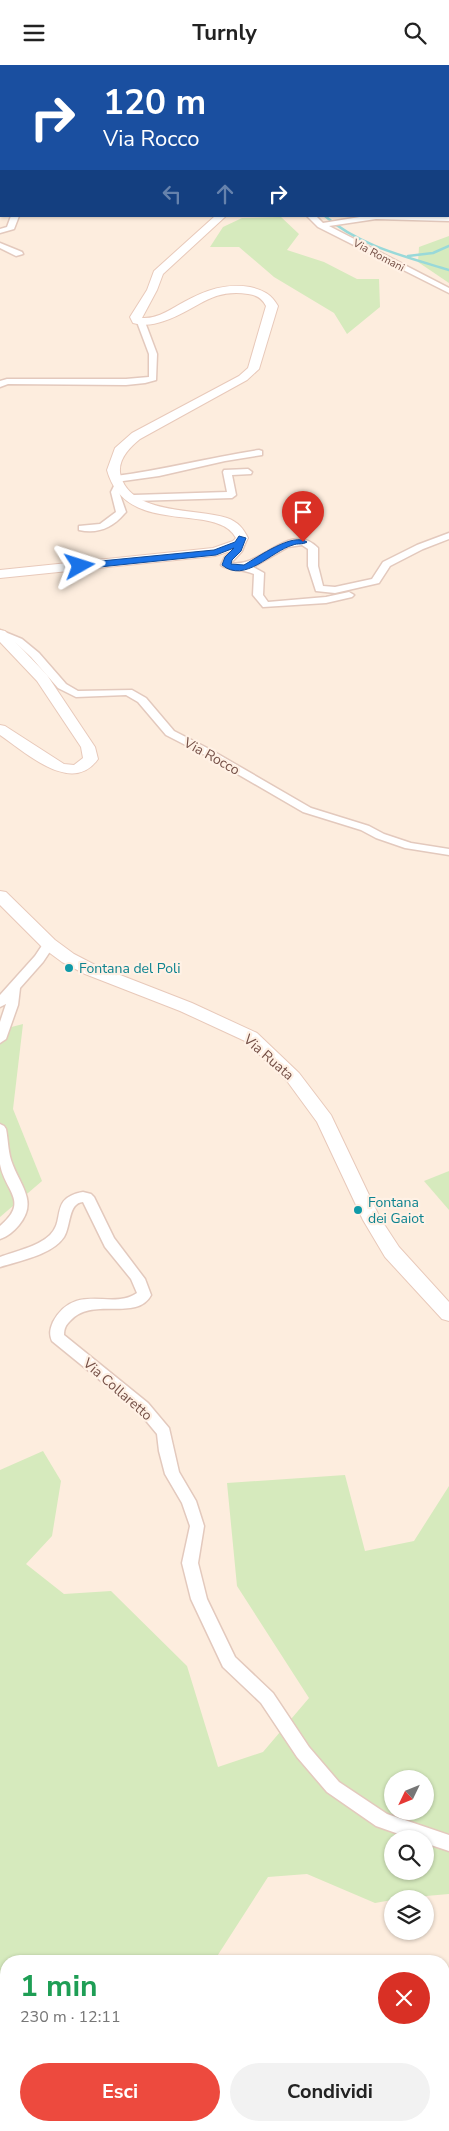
<!DOCTYPE html>
<html lang="it">
<meta charset="utf-8">
<style>
:root{--surface:#fff;--page:#f2f2f2;--text:#222;--muted:#767676;--accent:#ed4a3e}
body{margin:0;font-family:"Nunito Sans",sans-serif;background:var(--page);color:var(--text);height:100vh;display:flex;flex-direction:column;font-size:19px;white-space:nowrap}
*{box-sizing:border-box;margin:0}
p{font-size:16px;color:var(--muted)}
.icon{flex:none;width:28px;height:28px;fill:none;stroke:currentColor;stroke-width:2;stroke-linecap:round;stroke-linejoin:round}
.map{position:relative;flex:1;overflow:hidden}
.side{position:absolute;left:0px;top:1890px;width:450px;height:176px;display:flex;flex-direction:column;background:var(--surface);border-radius:20px 20px 0 0;box-shadow:0 1px 4px #0004}
.side>*{flex:none}
.top-card{position:absolute;left:0px;top:0px;width:450px;height:152px;box-shadow:0 1px 4px #0004;background:#1a4fa0;color:#fff;overflow:hidden}
.needle{width:32px;rotate:227deg}
.buttons{position:absolute;left:384px;top:1705px;display:grid;gap:10px}
.buttons a{display:grid;place-items:center;width:50px;height:50px;border-radius:50%;background:var(--surface);box-shadow:0 1px 4px #0004;font-size:25px}
.pin{position:absolute;display:grid;place-items:center;width:42px;height:42px;color:#fff;margin:-51px -21px;border-radius:50% 50% 50% 0;rotate:-45deg;box-shadow:0 0 5px #0007}
.pin .icon{rotate:45deg}
.me{position:absolute;width:55px;margin:-28px;rotate:84deg;stroke-linejoin:round;filter:drop-shadow(0 0 4px #0008)}
.turn{display:flex;align-items:center;gap:18px;height:105px;padding:0 20px;font-size:22px}
.turn .icon{width:65px;height:65px;stroke-width:2.5}
.turn b{display:block;font-size:35px;line-height:42px}
.lanes{display:flex;align-items:center;height:48px;padding:0 20px;background:#0003;justify-content:center;gap:25px;direction:ltr}
.lanes .off{opacity:.35}
.round{display:grid;place-items:center;flex:none;width:52px;height:52px;border-radius:26px;background:var(--page)}
.summary{display:flex;align-items:center;justify-content:space-between;height:85px;padding:0 20px}
h1{font-size:30px;font-weight:700;line-height:38px;color:#1e9e55}
.button{display:flex;gap:10px;margin-top:auto;padding:10px 20px}
.button a{flex:1;height:58px;border-radius:30px;background:var(--accent);color:#fff;font-size:20px;font-weight:700;line-height:58px;text-align:center}
.button a+a{background:var(--page);color:var(--text)}
header{display:flex;justify-content:space-between;align-items:center;height:65px;padding:0 20px;background:var(--surface);font-size:22px;font-weight:700}
.map>svg:first-child{display:block}
.green{fill:#d6eabd;fill-rule:evenodd}
.lines{fill:none;stroke-linecap:round;stroke-linejoin:round}
.stream{stroke:#99d9d9;stroke-width:2.5}
.street-casing{stroke:#e3c9bd;stroke-width:3}
.secondary-casing{stroke:#e8c9ba;stroke-width:2}
.street{fill:#fff;fill-rule:evenodd}
.secondary{fill:#fff;fill-rule:evenodd}
.route{fill:#1a73e8;stroke:#114b97}
.culture-dot{fill:#0f9aa8;stroke:#fff1e5;stroke-width:2}
.labels{text-anchor:middle;stroke-width:4.5;stroke-linejoin:round;paint-order:stroke}
.far-street-label{font-size:11px;fill:#744f46;stroke:#fff1e5}
.street-label{font-size:14px;fill:#744f46;stroke:#fff1e5}
.culture-label{font-size:14px;fill:#0d838f;stroke:#fff1e5;text-anchor:start}
</style>
<header><svg class="icon" aria-label="menu" viewBox="0 0 24 24"><path d="M4 6h16M4 12h16M4 18h16"/></svg>Turnly<svg class="icon" aria-label="search" viewBox="0 0 24 24"><circle cx="10" cy="10" r="6"/><path d="M15 15l6 6"/></svg></header>
<div class="map">
<svg width="449" height="2066" viewBox="0 0 449 2066">
<rect width="100%" height="100%" fill="#fdedde"/>
<g class="green">
<polygon points="281,152 299,169 287,185 324,197 357,214 379,214 380,242 347,269 334,248 274,212 239,182 210,182 223,162 242,153"/>
<polygon points="449,171 449,218 418,197 419,182"/>
<polygon points="23,959 13,1044 42,1116 0,1152 0,965"/>
<polygon points="449,1106 449,1145 424,1116"/>
<path d="M43 1386 61 1416 52 1471 26 1499 64 1529 111 1526 187 1601 218 1702 263 1687 309 1633 237 1521 227 1418 345 1410 365 1486 414 1476 449 1421V1829L392 1834V1835L375 1838 307 1809 268 1812 214 1896H6V2060H109L107 2066H0V1405ZM392 1714H425V1746H392ZM392 1774H425V1806H392Z"/>
</g>
<g class="lines">
<g class="stream">
<path d="M325 151C359 181 407 192 449 205"/>
<polyline points="408,191 433,188 449,181"/>
</g>
<g class="street-casing">
<g id="street">
<polygon points="105,0 115,0 115,1 106,1"/>
<polygon points="241,0 250,0 250,1 242,1"/>
<rect x="439" y="0" width="6" height="1"/>
<rect x="0" y="92" width="1" height="4"/>
<rect x="0" y="120" width="1" height="4"/>
<polygon points="11,151 19,151 14,164 0,168 0,164 7,162"/>
<polygon points="307,151 316,151 323,158 366,151 449,152 449,156 376,154 329,161 449,223 449,228 318,162"/>
<polygon points="0,178 22,187 23,189 16,191 0,183"/>
<polygon points="138,255 145,257 157,289 156,315 145,318 126,320 8,319 0,322 0,316 7,314 126,314 149,312 149,289 137,257"/>
<path d="M259 385 262 386V390L225 396 159 411 116 417 112 414 116 411C164 405 211 392 259 385Z"/>
<polygon points="248,404 252,407 251,409 232,410 236,430 232,433 134,436 129,433 134,430 227,427 223,407 224,405"/>
<path d="M118 418 122 421 119 427 126 447 124 449C112 463 98 469 79 465V461L100 459 116 447 111 427 115 419Z"/>
<path d="M449 468V474L423 484 390 501 379 518 335 528 316 526 308 501V484L302 480 288 482 253 502 264 508 263 530 268 537 326 532 349 527 354 530 352 532 326 538 263 542 253 530 254 509C243 504 229 506 221 500L225 492 233 485 239 471H245L247 473 242 486 231 498C261 504 290 454 318 483V501L323 521 335 522 372 514 383 497 417 480Z"/>
<polygon points="0,565 22,574 39,588 66,619 78,626 132,625 146,633 174,666 211,685 311,743 369,761 384,769 411,778 449,784 449,790 405,783 376,773 361,765 303,747 203,689 166,670 138,637 126,630 76,632 58,623 31,592 16,578 0,572"/>
<polygon points="49,875 55,879 43,897 20,923 18,940 6,974 0,978 0,957 6,939 0,942 0,930 35,891 45,876"/>
<path d="M0 1059 4 1061 6 1064C8 1074 8 1085 11 1095 19 1120 39 1136 19 1160 14 1166 7 1172 0 1174V1161C30 1136 5 1127 0 1099 0 1087 0 1072 0 1059Z"/>
<path d="M83 1127 91 1129 94 1132 114 1173 145 1214 151 1230C137 1257 92 1231 70 1256 66 1260 64 1263 64 1270L148 1338 169 1363 179 1407 196 1436 204 1461 198 1498 207 1534 235 1592 273 1628 309 1682 339 1717 387 1749 449 1770V1786L425 1778V1774H413L376 1761 327 1727 297 1692 261 1638 223 1602 191 1534 182 1498 190 1461 182 1438 165 1409 159 1386 157 1369 138 1346 52 1276C49 1269 50 1264 53 1257 76 1216 111 1246 137 1228L131 1214 105 1182 83 1137C68 1138 71 1161 64 1172 52 1190 19 1196 0 1202V1192C16 1186 37 1182 50 1170 66 1155 49 1133 83 1127Z"/>
<polygon points="444,1986 449,1988 449,2026 444,2024"/>
</g>
</g>
<g class="secondary-casing">
<g id="secondary">
<rect x="0" y="16" width="1" height="6"/>
<rect x="0" y="43" width="1" height="6"/>
<path d="M215 151H226L163 209 157 225 142 253C158 254 171 244 184 237 206 225 226 218 250 222 263 225 271 229 278 241L259 304 247 315 140 374C129 383 116 396 121 412 133 450 196 443 227 453 238 457 243 463 248 473L243 482 215 491 0 513V505L213 483 233 476 236 473C217 436 126 474 107 405L115 383 132 368 239 311 248 303 266 241C262 233 256 230 248 229 210 223 196 246 164 256 153 260 144 261 133 258L130 252 147 225 154 206Z"/>
<path d="M0 565 5 566 47 610 95 682 98 694C72 731 25 687 0 670V660L5 661 64 699 74 700 83 693 81 682 37 616 0 577Z"/>
<polygon points="0,826 6,827 55,875 74,889 97,901 192,938 257,968 299,1008 331,1050 380,1153 399,1182 449,1237 449,1256 442,1254 385,1192 363,1155 317,1057 287,1016 245,976 180,946 85,909 62,897 43,883 0,840"/>
</g>
</g>
<use href="#street" class="street"/>
<use href="#secondary" class="secondary"/>
</g>
<path class="route" d="M239 471 246 473 241 486 232 495 231 499 244 500C258 492 293 467 307 477 302 480 298 478 293 480 271 486 245 519 222 500L225 492 234 483 216 490 80 504 75 501 80 498 214 485 235 477Z"/>
<g class="culture-dot">
<circle cx="69" cy="903" r="5"/>
<circle cx="358" cy="1145" r="5"/>
</g>
<g class="labels">
<g class="far-street-label">
<text transform="translate(379 190) rotate(28)" y="4">Via Romani</text>
</g>
<g class="street-label">
<text transform="translate(212 691) rotate(29)" y="5">Via Rocco</text>
<text transform="translate(269 992) rotate(41)" y="5">Via Ruata</text>
<text transform="translate(118 1324) rotate(41)" y="5">Via Collaretto</text>
</g>
<g class="culture-label">
<text x="79" y="908">Fontana del Poli</text>
<text x="368" y="1142">Fontana<tspan x="368" dy="16">dei Gaiot</tspan></text>
</g>
</g>
</svg>
<div class="buttons">
<a><svg class="needle" viewBox="-14 -14 28 28"><path d="M0-13l5 13h-10z" fill="#e53935"/><path d="M0 13l5-13h-10z" fill="#767676"/></svg></a>
<a><svg class="icon" aria-label="search" viewBox="0 0 24 24"><circle cx="10" cy="10" r="6"/><path d="M15 15l6 6"/></svg></a>
<a><svg class="icon" aria-label="layers" viewBox="0 0 24 24"><path d="M12 4l9 5-9 5-9-5zM3 14l9 5 9-5"/></svg></a>
</div>
<div class="pin" style="left:303px;top:477px;background:#d93025"><svg class="icon" aria-label="arrive" viewBox="0 0 24 24"><path d="M6 21V4h12l-3 4 3 4H6"/></svg></div>
<svg class="me" style="left:80px;top:501px" viewBox="-20 -20 40 40"><path d="M0-17L14 15 0 8-14 15z" fill="#1a73e8" stroke="#fff" stroke-width="4"/></svg>
<div class="top-card">
<div class="turn"><svg class="icon" aria-label="right" viewBox="0 0 24 24"><path d="M7 20v-9h11M14 6l5 5-5 5"/></svg><div><b>120 m</b>Via Rocco</div></div>
<div class="lanes"><svg class="icon off" aria-label="left" viewBox="0 0 24 24"><path d="M17 20v-9H6M10 6l-5 5 5 5"/></svg><svg class="icon off" aria-label="ahead" viewBox="0 0 24 24"><path d="M12 20V5M6 11l6-6 6 6"/></svg><svg class="icon" aria-label="right" viewBox="0 0 24 24"><path d="M7 20v-9h11M14 6l5 5-5 5"/></svg></div>
</div>
<section class="side">
<div class="summary"><div><h1>1 min</h1><p>230 m · 12:11</p></div><a class="round" style="background:#d93025;color:#fff"><svg class="icon" aria-label="close" viewBox="0 0 24 24"><path d="M6 6l12 12M18 6L6 18"/></svg></a></div>
<div class="button"><a>Esci</a><a>Condividi</a></div>
</section>
</div>
